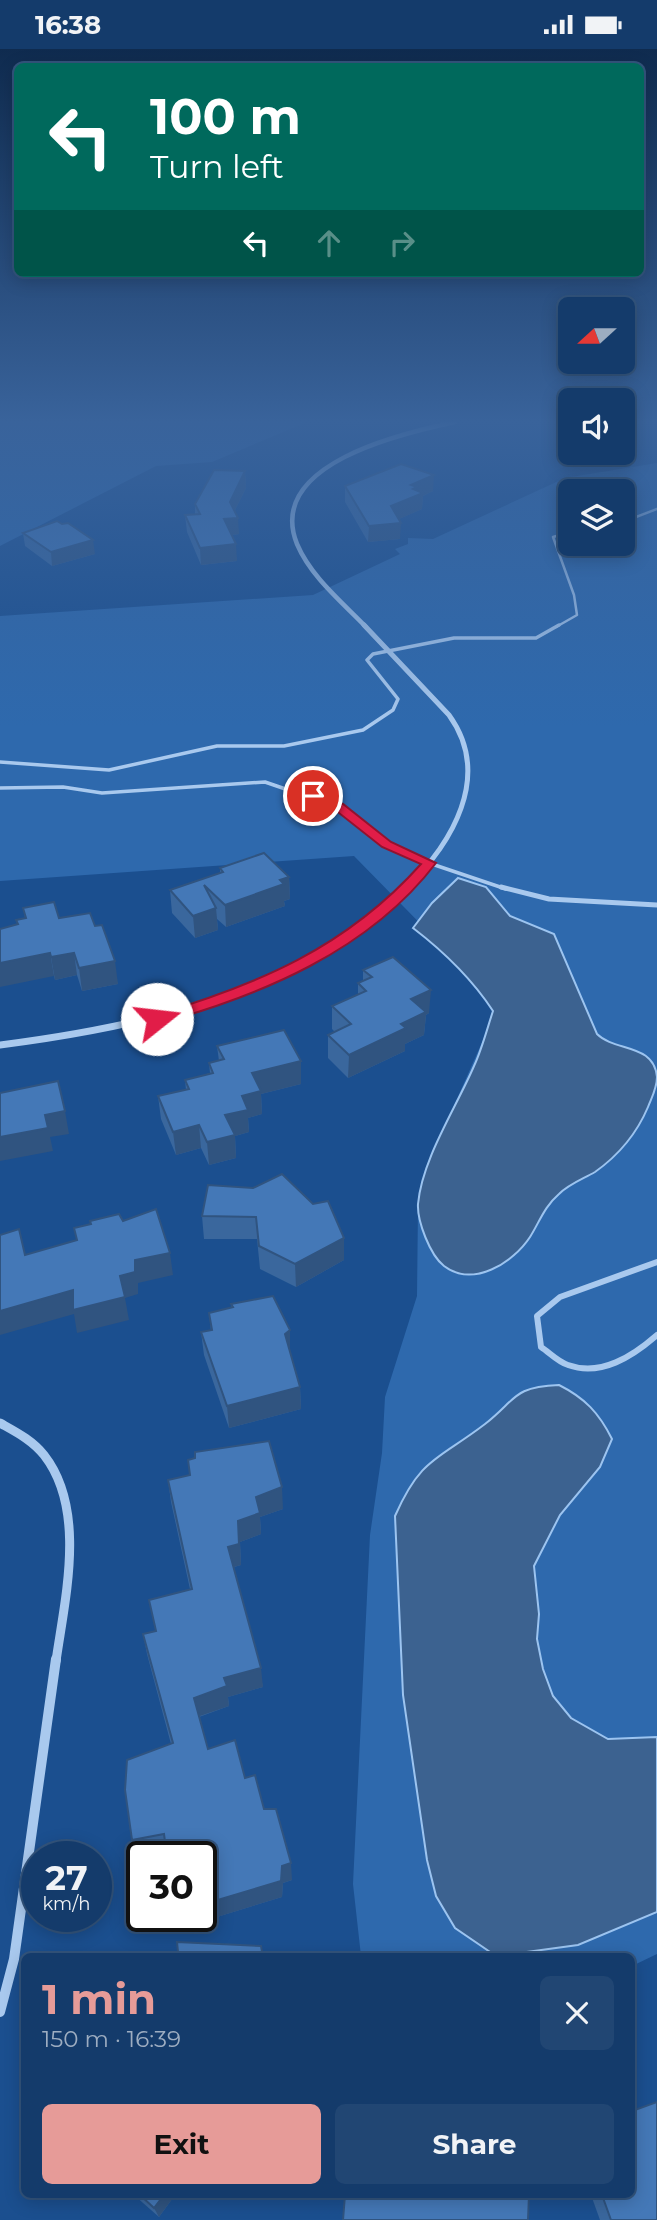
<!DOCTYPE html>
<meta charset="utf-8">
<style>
:root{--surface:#143b6b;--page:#214673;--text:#f1f3f6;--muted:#9dadc1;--line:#33557e;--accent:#e69b98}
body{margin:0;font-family:Montserrat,sans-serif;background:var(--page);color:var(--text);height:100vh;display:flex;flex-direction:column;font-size:26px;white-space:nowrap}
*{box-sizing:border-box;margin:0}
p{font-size:23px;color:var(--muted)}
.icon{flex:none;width:38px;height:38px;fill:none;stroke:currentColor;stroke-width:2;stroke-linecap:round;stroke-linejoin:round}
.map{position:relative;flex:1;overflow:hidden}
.sheet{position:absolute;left:21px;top:1904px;width:614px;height:245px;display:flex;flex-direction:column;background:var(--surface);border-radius:10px;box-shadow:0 4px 18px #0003,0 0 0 2px var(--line)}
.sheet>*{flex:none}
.top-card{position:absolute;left:14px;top:14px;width:630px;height:214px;border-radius:10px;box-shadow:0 4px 18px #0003,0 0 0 2px var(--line);background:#00695c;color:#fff;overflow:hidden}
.needle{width:46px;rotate:249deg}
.fabs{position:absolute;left:558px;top:248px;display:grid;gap:14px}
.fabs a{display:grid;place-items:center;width:77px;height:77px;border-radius:10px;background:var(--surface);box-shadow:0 4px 18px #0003,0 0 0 2px var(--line);font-size:35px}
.speed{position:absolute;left:21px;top:1792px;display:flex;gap:14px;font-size:35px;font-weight:700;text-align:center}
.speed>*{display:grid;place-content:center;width:91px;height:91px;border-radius:50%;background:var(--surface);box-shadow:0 4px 18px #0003,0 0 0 2px var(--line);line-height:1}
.speed small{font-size:18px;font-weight:400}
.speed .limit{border:4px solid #111;border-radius:10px;background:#fff;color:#111}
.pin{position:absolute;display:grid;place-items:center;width:60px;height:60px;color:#fff;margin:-30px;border:4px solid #fff;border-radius:50%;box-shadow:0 2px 7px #0007}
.me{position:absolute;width:77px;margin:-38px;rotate:74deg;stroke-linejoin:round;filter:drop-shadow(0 0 5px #0008)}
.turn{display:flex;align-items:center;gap:24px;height:147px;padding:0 21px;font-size:32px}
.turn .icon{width:91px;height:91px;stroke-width:2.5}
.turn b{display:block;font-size:49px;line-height:60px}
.lanes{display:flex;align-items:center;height:66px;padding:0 21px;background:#0003;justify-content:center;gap:35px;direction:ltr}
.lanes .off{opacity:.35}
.round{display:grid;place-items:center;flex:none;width:74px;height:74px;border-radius:10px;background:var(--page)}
.head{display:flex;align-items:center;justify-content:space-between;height:119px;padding:0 21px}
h1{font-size:42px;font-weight:700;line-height:52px;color:var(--accent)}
.button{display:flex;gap:14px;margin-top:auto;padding:14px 21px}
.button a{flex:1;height:80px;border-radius:10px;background:var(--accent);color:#111;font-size:28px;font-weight:700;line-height:80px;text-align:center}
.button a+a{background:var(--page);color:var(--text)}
.status{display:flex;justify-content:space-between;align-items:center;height:49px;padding:0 35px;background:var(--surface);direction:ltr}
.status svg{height:19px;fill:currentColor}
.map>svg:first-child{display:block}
.green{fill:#2e69ad;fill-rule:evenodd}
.water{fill:#3c6290;stroke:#9cc4f0;stroke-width:2}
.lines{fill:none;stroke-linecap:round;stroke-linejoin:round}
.lane-far3{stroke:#a9c9ee;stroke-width:2.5}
.lane-far2{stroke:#a9c9ee;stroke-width:3.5}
.lane-far1{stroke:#a9c9ee;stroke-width:5}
.lane{stroke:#a9c9ee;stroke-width:6}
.street-far4{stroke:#a9c9ee;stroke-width:4.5}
.street-far3{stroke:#a9c9ee;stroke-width:5}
.street-far2{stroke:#a9c9ee;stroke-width:7}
.street-far1{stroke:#a9c9ee;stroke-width:9}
.street{stroke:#a9c9ee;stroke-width:10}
.wall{fill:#3a679d}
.shaded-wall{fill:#305480}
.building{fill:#4478b7;stroke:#305480;stroke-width:2}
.route{fill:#e11d48;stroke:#92132f;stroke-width:2}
</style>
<div class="status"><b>16:38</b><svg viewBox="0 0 49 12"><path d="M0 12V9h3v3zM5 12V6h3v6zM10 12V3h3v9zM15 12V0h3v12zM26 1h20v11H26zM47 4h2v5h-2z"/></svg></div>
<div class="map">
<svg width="657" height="2171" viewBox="0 0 657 2171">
<rect width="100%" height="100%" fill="#1b4f8f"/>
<g class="green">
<polygon points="0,373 307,373 212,413 156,417 0,497"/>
<path d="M657 414V1905L632 1917V1908L361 1907 353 1835 370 1486 382 1404 385 1348 417 1247 418 1157 425 1122 499 955 354 807 0 832V567L313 546 400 505 395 500 408 495V489L433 490 565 429ZM570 443H623V495H570Z"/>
</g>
<g class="water">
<path d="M458 829 486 838 510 867 554 885 597 985C615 1003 654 994 657 1028 657 1039 652 1048 648 1058 637 1084 619 1106 595 1123 583 1130 569 1135 559 1145 544 1158 540 1172 530 1188 513 1214 473 1239 444 1217 430 1206 417 1172 418 1155 422 1110 456 1059 474 1017 482 1000 487 980 493 962 472 930 443 902 413 879L432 854Z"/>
<path d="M559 1336C585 1349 599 1364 612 1390L600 1418 560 1466 534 1517 539 1565 537 1590 543 1620 553 1647 571 1669 608 1690 657 1688V1863L578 1896 496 1907 455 1879 436 1847 427 1811 403 1646 395 1467C421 1408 438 1411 485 1375 517 1350 512 1338 559 1336Z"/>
</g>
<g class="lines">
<g class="lane-far3">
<polyline points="623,473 657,460"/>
<polyline points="556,578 577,566 574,546 553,488 570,483"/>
</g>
<g class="lane-far2">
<polyline points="0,713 109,721 217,697 284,697 363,681 393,661 398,650 367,611 373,605 454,589 536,589 559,576"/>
<polyline points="0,739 63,738 102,744 265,733 338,758 387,796 408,807 506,840"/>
</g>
<polyline class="lane-far1" points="501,838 549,850 657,856"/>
<path class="lane" d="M657 1213 560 1248 537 1267 541 1298C550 1304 558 1313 568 1316 601 1328 633 1307 657 1286"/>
<path class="street-far4" d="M366 578C342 553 311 528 297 495 265 415 403 384 455 373"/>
<path class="street-far3" d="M364 576 449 666C493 727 452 795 405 840"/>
<path class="street-far2" d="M0 996C148 977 295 944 407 838"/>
<path class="street-far1" d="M0 1374C16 1383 32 1391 44 1406 87 1461 65 1549 56 1612"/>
<polyline class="street" points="0,1963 14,1910 56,1610"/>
</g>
<g class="wall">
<polygon points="245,422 246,439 235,461 239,485 232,486 237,512 201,516 187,483 185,466 195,465 195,455"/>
<polygon points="345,437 433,442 423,447 422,460 399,470 400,490 368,493 345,453"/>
<polygon points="23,484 95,505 52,517 25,497"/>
<polygon points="220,819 289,828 290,850 284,852 285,857 226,878 217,870 218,881 195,889 172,864 170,841 220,824"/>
<polygon points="23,859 59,869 95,877 118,935 82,942 77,926 55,931 54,927 17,876 25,869"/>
<polygon points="363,921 429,964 426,966 424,986 405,995 405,1002 348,1029 328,1009 328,986 335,983 332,980 332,957 358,946 358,934 363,932"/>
<polygon points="217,997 301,1035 261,1045 262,1065 248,1069 249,1083 235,1087 236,1109 209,1116 201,1099 176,1106 161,1070 158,1047 186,1041 185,1031 210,1024 209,1014 219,1012"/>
<polygon points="208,1136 344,1211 296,1238 260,1220 257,1190 204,1190 202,1167"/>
<polygon points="231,1255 290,1303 300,1338 301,1360 229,1379 204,1306 201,1283 211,1282 209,1264 231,1258"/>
<polygon points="168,1431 283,1460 260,1468 261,1485 240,1493 241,1516 234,1518 263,1638 228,1648 229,1657 199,1668 208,1700 245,1729 264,1760 292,1831 283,1834 282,1848 178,1880 175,1867 201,1867 166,1802 137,1808 132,1791 171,1695 147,1605 143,1585 155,1582 190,1540 171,1453"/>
<polygon points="134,2146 175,2146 159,2168"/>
<polygon points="591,2146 632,2146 657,2171 600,2171"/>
</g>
<g class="shaded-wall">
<polygon points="245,422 246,439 231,469 230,453"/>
<polygon points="434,426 433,442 423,447 422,460 390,474 391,457 411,436"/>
<polygon points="238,469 239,485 225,487 224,470"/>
<polygon points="401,474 400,490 368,493 369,477"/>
<polygon points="93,491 95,505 52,517 51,503"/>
<polygon points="236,495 237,512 201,516 200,499"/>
<polygon points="289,828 290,850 284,852 285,857 226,878 225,856"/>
<polygon points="216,859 218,881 195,889 193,867"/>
<polygon points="50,904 54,927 0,938 0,914"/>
<polygon points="74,904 77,926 55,931 51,908"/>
<polygon points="115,912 118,935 82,942 79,919"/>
<polygon points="431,941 429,964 426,966 424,986 405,995 405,1002 348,1029 349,1006 401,975 411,950"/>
<polygon points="301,1012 301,1035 261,1045 262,1065 248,1069 249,1083 235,1087 236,1109 209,1116 207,1093 225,1066 242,1047 252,1024"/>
<polygon points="65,1062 69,1085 50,1088 53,1102 0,1112 0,1088 45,1066"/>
<polygon points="199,1076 201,1099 176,1106 173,1083"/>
<polygon points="344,1189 344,1211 296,1238 295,1215"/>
<polygon points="170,1204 173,1226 138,1234 138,1245 125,1249 129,1271 77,1284 74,1265 0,1286 0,1262 120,1227 135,1211"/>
<polygon points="290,1281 290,1303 285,1285"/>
<polygon points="300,1338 301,1360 229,1379 227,1357"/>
<polygon points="282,1438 283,1460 260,1468 261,1485 240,1493 241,1516 230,1519 228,1498 238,1472 256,1448"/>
<polygon points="261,1619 263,1638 228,1648 229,1657 197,1668 194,1649 224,1629"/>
<polygon points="291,1814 292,1831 283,1834 282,1848 178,1880 175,1867 201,1867 201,1856 282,1817"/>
<polygon points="164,2146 175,2146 159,2168 154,2159"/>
</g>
<g class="building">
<polygon points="401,415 434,426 411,436 417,438 413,440 423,444 391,457 401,474 369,477 345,437"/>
<polygon points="214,421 245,422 230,453 238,469 224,470 236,495 200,499 185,466 200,465 195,455"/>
<polygon points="57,472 62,475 68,474 93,491 51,503 23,484"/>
<polygon points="264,804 289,828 280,831 284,835 225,856 204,836 216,859 193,867 170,841 223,823 220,819"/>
<polygon points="54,853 59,869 90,864 95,877 102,876 115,912 79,919 74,904 51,908 50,904 0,914 0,880 18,875 16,871 26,869 23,859"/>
<polygon points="393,908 431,941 411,950 426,963 401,975 406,979 349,1006 328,986 351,975 332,957 366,942 358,934 372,928 363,921"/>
<polygon points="284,981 301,1012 252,1024 261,1042 242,1047 248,1061 225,1066 235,1086 207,1093 199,1076 173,1083 158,1047 189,1040 185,1031 213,1024 209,1014 224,1010 217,997"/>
<polygon points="58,1032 65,1062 45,1066 48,1079 0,1088 0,1044"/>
<polygon points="282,1125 313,1155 328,1152 344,1189 295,1215 259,1197 256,1168 202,1167 208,1136 253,1139"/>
<polygon points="156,1160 170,1204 135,1211 135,1223 120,1227 125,1248 73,1261 73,1241 0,1262 0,1186 19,1180 25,1206 77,1191 74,1179 91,1175 90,1172 119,1165 123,1172"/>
<polygon points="273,1247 290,1281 285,1285 300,1338 227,1357 201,1283 212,1281 209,1264 233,1258 231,1255"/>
<polygon points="269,1392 282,1438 256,1448 260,1464 238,1472 239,1495 228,1498 261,1619 224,1629 227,1637 194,1649 208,1700 235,1691 245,1729 255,1726 264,1760 276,1760 291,1814 282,1817 281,1832 201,1856 201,1808 167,1808 164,1785 132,1791 125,1741 127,1711 173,1694 143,1585 156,1582 149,1551 192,1540 168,1431 190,1426 188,1411 195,1409 195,1403"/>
<polygon points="177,1893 261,1897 263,1908 174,1908 178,1903"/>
<polygon points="657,2053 657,2171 611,2171 602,2146 632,2146 632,2062"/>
<polygon points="140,2146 164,2146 154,2159"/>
<polygon points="345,2146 529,2146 528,2171 343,2171"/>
</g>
<linearGradient id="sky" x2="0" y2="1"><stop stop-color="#0f2b4f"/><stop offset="0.55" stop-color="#39639b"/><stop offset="1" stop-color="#39639b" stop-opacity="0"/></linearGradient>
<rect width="657" height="677" fill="url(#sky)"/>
<path class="route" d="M313 744 343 755 391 793 436 814C369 902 260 947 157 975L152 974V967C257 936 346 899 421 815L382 798 334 760 309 750 307 747Z"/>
</svg>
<div class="fabs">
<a><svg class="needle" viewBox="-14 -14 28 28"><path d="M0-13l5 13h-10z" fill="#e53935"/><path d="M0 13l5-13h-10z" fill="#9dadc1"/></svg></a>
<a><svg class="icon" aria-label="sound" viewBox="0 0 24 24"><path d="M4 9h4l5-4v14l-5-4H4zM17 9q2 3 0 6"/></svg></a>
<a><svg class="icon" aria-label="layers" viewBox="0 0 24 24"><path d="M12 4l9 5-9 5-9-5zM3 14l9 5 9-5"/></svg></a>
</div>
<div class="speed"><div>27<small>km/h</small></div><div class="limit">30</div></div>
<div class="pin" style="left:313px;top:747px;background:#d93025"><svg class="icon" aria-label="arrive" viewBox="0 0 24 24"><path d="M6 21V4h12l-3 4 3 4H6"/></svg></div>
<svg class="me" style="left:157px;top:970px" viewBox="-20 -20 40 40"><circle r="19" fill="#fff"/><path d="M0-13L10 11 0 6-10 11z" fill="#e11d48"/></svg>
<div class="top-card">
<div class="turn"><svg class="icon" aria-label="left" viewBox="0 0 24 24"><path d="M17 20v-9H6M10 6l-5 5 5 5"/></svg><div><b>100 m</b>Turn left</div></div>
<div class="lanes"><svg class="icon" aria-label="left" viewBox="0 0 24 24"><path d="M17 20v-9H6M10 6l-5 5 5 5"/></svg><svg class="icon off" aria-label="ahead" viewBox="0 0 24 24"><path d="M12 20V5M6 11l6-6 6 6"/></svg><svg class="icon off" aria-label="right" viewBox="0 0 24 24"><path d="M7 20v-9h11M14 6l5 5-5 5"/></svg></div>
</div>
<section class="sheet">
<div class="head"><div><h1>1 min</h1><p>150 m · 16:39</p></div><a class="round"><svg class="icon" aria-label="close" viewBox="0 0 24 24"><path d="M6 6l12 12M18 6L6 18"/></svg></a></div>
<div class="button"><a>Exit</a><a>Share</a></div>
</section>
</div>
